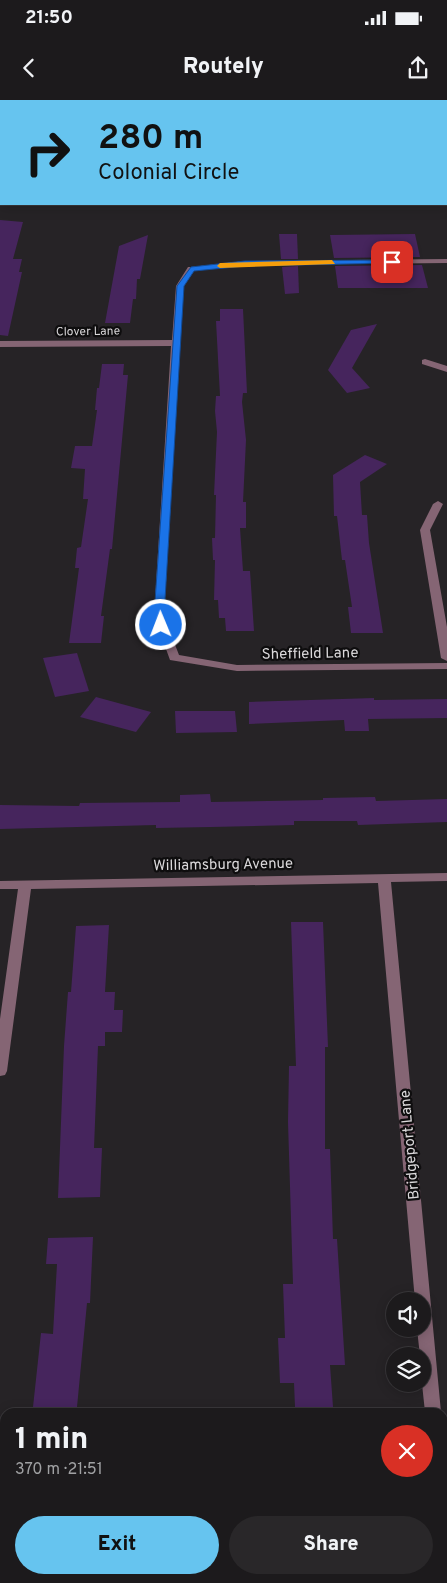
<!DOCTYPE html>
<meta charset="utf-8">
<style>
:root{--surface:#1c1a1c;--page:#292729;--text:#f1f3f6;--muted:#a0a1a3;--line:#3a383b;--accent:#66c4ef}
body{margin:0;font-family:Overpass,sans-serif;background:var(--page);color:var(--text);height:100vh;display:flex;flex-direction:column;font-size:19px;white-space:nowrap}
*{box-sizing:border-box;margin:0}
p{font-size:16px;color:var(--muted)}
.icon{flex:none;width:28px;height:28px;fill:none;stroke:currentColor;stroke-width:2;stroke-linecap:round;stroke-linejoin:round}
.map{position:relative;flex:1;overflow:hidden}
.details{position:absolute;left:0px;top:1308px;width:448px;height:176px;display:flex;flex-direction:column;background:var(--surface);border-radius:15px 15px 0 0;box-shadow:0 2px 12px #0003,0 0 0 1px var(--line)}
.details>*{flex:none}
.guide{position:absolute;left:0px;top:0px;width:448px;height:105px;box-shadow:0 2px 12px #0003,0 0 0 1px var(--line);background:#66c4ef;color:#111;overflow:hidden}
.fabs{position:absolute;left:386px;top:1192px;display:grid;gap:10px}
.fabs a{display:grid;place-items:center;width:45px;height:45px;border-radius:50%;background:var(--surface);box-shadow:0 2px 12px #0003,0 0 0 1px var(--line);font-size:25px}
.pin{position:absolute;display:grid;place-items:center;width:42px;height:42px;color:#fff;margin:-21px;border-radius:10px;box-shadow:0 2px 8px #0006}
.me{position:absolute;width:55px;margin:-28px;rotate:359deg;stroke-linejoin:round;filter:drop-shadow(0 0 4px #0008)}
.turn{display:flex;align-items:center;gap:18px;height:105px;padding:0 15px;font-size:22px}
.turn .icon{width:65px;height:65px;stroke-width:2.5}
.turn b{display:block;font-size:35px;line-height:42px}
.round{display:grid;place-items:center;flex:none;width:52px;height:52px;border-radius:26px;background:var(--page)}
.headline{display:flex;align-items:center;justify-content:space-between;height:85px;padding:0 15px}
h1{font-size:30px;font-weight:800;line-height:38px}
.cta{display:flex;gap:10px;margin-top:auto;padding:10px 15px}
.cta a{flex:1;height:58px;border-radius:30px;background:var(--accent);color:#111;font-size:20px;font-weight:800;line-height:58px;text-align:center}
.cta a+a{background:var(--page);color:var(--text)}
.status{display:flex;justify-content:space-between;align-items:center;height:35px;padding:0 25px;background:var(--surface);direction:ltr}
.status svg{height:14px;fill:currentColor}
header{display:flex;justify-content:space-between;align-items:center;height:65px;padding:0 15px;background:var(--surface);font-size:22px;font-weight:800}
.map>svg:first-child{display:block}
.building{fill:#46255d}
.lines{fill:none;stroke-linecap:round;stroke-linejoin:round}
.minor{fill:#856574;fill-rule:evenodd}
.route{fill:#1a73e8;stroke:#114b97}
.slow{fill:#f59e0b}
.labels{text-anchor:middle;stroke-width:4.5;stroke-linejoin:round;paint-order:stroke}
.far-street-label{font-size:12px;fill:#dad8da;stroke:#0e0d0e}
.street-label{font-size:15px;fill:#dad8da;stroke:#0e0d0e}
</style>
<div class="status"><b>21:50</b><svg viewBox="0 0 49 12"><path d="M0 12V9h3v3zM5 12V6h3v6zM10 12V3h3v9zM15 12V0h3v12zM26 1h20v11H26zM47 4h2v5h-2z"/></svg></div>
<header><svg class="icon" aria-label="back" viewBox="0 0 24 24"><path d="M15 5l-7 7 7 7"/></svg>Routely<svg class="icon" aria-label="share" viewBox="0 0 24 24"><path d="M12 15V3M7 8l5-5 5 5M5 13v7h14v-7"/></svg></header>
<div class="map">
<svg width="447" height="1483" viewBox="0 0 447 1483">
<rect width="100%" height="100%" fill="#262326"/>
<g class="building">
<polygon points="0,120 23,122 13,159 22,159 19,172 22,172 8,236 0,235"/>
<polygon points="279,134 297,134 298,159 281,159"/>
<polygon points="415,134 420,157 334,158 330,135"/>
<polygon points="148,135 140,179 137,179 136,199 133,199 130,223 105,223 119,146"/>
<polygon points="422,165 428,188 338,188 335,166"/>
<polygon points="298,166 299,193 285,194 282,167"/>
<polygon points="220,209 243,209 247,293 243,293 242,302 246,340 243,402 246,402 246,428 240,428 243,471 250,471 254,531 226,531 225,518 219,518 218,500 214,500 215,460 213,460 212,438 215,438 216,395 214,395 217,332 215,311 216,296 220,296 216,221 220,221"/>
<polygon points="377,224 352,268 370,288 347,293 328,270 351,230"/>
<polygon points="102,264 124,264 123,275 128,275 112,449 110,449 101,516 104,516 101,543 69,543 79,468 75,468 77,448 81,447 88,399 83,399 85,369 71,368 75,346 92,346 97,310 95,310 97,288 99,288"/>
<polygon points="365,355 387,364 360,382 362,415 367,415 369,443 383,533 351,533 348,507 352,507 345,460 342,460 337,416 334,416 333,375"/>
<polygon points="77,553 89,591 55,597 43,558"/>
<polygon points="96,597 151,612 136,632 80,617"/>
<polygon points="374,598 374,600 447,599 447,618 368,619 369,631 345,631 344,620 249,624 249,602"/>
<polygon points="175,611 235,611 237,632 176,633"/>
<polygon points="210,694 211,702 323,700 323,698 375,697 376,701 447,699 447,722 358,725 357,721 294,721 294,725 211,727 156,728 156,725 0,729 0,705 79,706 80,703 180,702 180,695"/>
<polygon points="291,822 323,822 328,947 325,947 325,1049 330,1049 333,1139 337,1139 345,1265 330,1265 333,1307 295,1307 294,1283 280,1283 278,1238 285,1238 283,1184 293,1184 288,1022 289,966 296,966"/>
<polygon points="109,825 105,892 115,892 114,910 123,910 122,932 105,932 105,946 98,946 94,1048 102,1048 100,1097 58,1098 64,946 68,892 71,892 76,826"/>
<polygon points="93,1137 90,1203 87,1203 77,1307 33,1307 41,1233 53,1234 57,1164 46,1164 48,1138"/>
</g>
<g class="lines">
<g class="minor">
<polygon points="333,0 343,0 343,1 334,1"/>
<rect x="446" y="30" width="1" height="4"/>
<rect x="0" y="58" width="1" height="4"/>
<rect x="446" y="70" width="1" height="4"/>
<polygon points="447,159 447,163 245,165 194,171 184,186 183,193 164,516 179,555 237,565 447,563 447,569 237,571 170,560 154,516 171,246 0,247 0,241 172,240 176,186 188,167 191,167 245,161"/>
<polygon points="425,259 447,266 447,272 422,264 422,260"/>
<polygon points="438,401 443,404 430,430 447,527 447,561 441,558 420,430 433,404"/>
<polygon points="447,773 447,781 391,782 441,1312 425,1312 422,1284 422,1256 420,1256 417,1229 422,1229 422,1201 415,1201 378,783 31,789 7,971 5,975 0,976 0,919 18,789 0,789 0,781"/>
<polygon points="442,1404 447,1406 447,1470 442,1468"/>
</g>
</g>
<polygon class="route" points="392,160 394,163 245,166 194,171 184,186 164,516 166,525 157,527 154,516 177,186 191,167 245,161"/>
<polygon class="slow" points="332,160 335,164 220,168 217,166 220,163"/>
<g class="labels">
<g class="far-street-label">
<text transform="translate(88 231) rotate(-1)" y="4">Clover Lane</text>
</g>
<g class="street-label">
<text transform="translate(310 553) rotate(-1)" y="5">Sheffield Lane</text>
<text transform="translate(223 764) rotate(-1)" y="5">Williamsburg Avenue</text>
<text transform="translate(409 1045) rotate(-95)" y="5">Bridgeport Lane</text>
</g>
</g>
</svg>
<div class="fabs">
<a><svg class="icon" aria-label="sound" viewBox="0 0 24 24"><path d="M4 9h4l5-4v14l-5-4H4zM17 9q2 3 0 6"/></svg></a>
<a><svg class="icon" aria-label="layers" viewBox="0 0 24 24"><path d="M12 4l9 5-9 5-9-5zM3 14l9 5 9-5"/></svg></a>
</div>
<div class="pin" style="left:392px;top:162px;background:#d93025"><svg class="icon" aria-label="arrive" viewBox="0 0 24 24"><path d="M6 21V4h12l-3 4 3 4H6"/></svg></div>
<svg class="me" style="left:161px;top:525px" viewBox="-20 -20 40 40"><circle r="17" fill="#1a73e8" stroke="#fff" stroke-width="3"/><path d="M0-11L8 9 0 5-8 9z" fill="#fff"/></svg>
<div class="guide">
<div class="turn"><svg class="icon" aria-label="right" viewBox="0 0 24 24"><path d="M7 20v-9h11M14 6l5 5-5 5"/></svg><div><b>280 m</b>Colonial Circle</div></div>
</div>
<section class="details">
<div class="headline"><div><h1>1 min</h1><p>370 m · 21:51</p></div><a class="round" style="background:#d93025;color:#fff"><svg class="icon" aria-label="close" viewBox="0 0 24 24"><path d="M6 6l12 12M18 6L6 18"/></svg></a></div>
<div class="cta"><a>Exit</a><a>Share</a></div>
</section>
</div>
